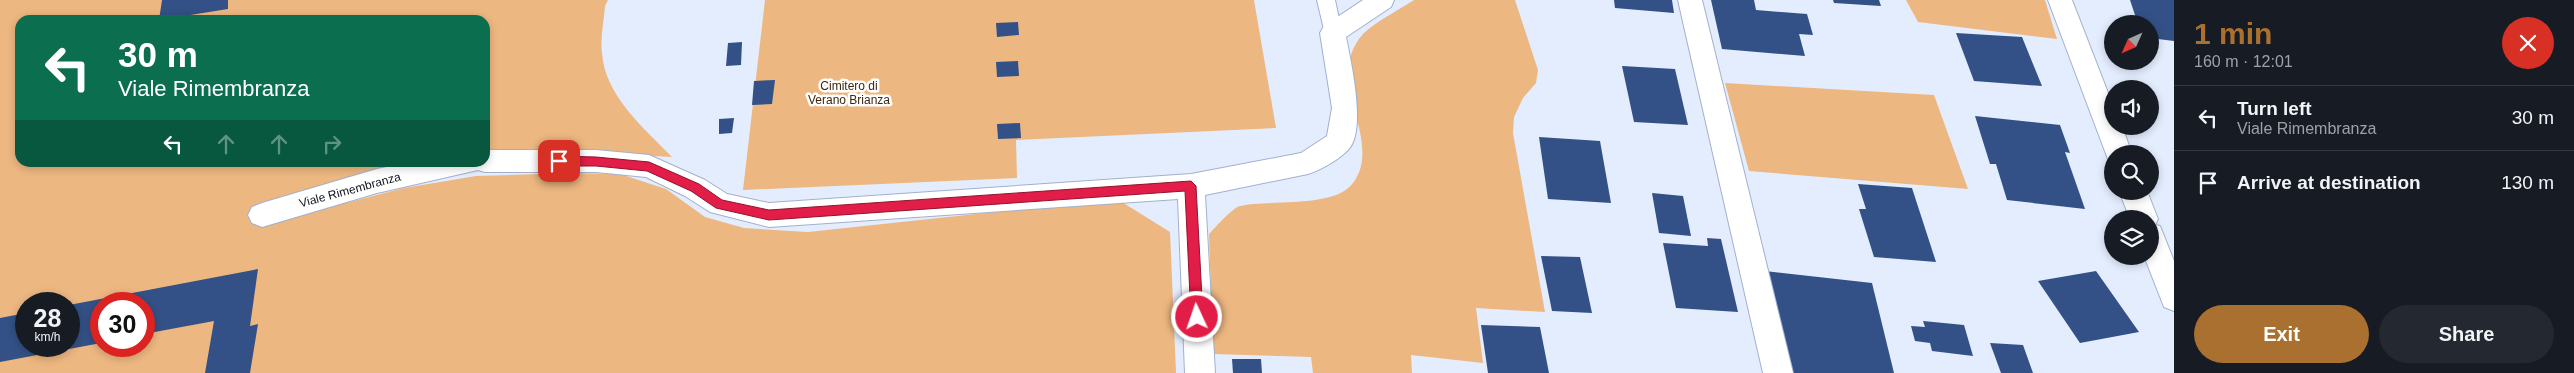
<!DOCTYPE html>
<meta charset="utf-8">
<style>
:root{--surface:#171b24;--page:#242831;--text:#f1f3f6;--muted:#9ea1a6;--line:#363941;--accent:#aa7030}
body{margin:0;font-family:Arial,sans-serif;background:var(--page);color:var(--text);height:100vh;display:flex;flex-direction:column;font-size:19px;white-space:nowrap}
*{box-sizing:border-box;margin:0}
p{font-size:16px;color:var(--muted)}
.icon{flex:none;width:28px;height:28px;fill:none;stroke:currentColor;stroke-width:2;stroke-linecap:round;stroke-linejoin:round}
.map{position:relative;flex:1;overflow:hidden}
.drawer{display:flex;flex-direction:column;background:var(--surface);width:400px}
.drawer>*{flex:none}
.banner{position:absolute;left:15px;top:15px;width:475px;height:152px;border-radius:15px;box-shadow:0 2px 8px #0003;background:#0b6e4f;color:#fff;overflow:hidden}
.needle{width:32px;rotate:225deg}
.controls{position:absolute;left:2104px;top:15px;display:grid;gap:10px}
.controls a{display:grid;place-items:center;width:55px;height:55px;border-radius:50%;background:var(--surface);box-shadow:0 2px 8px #0003;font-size:25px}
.speed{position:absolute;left:15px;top:292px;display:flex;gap:10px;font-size:25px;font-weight:700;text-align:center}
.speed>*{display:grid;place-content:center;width:65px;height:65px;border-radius:50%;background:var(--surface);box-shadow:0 2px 8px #0003;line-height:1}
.speed small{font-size:12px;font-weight:400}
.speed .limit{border:8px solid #d22;background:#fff;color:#111}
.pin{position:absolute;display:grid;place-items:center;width:42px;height:42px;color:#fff;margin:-21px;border-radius:10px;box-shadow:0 2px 8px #0006}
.me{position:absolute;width:55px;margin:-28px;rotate:357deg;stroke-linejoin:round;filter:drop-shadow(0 0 4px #0008)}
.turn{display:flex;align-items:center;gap:18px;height:105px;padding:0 20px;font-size:22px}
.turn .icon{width:65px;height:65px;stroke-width:2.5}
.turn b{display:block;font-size:35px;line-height:42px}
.lanes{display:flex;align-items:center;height:48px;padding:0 20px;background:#0003;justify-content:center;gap:25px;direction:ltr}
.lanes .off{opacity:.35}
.round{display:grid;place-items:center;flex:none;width:52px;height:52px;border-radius:26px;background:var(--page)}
.summary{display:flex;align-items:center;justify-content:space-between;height:85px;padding:0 20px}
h1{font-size:30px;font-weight:600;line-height:38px;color:var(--accent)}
.button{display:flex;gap:10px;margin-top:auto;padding:10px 20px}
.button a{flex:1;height:58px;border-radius:30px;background:var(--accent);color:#fff;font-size:20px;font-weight:600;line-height:58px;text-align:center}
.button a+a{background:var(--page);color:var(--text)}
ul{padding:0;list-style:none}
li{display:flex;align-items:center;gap:15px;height:65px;padding:0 20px;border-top:1px solid var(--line)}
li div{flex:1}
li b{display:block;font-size:19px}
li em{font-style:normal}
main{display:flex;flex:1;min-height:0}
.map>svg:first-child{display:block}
.green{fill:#edb781;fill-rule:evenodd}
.building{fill:#335186}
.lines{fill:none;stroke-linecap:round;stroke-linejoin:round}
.service-casing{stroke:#a1b1cc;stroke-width:2}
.minor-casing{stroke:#a1b1cc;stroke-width:2}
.service{fill:#fff;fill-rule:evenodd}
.minor{fill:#fff;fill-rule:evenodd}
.route{fill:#e11d48;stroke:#92132f}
.labels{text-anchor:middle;stroke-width:5;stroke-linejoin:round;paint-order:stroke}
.park-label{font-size:12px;fill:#3e270f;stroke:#fff}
.street-label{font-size:12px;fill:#0d121b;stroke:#fff}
</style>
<main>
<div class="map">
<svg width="2174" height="373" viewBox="0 0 2174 373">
<rect width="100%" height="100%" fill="#e3edfe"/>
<g class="green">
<path d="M0 0H608L605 6C604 21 600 38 602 53 605 96 644 128 672 157L562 151 485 155V20H20V162L417 163 315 211 404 188 476 176 569 173 620 174 666 189 705 217 744 228 808 232 1117 199 1170 232 1176 373H0ZM26 304H69V346H26ZM101 304H144V346H101Z"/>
<polygon points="765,0 1254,0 1276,128 1016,140 1017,178 743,190"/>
<path d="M1414 0H1515L1538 70 1536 83 1523 98 1514 117 1513 133 1545 312 1476 308 1483 363 1411 355 1412 373H1313L1311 357 1213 354 1209 234C1215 228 1232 208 1240 206 1268 199 1334 209 1353 183 1385 140 1322 80 1363 34 1375 22 1399 10 1414 0Z"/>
<polygon points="1906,0 2045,0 2057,39 1918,22"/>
<polygon points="1725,83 1934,95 1968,189 1749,171"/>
</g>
<g class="building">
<polygon points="162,0 228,0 228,9 159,20"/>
<polygon points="1614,0 1672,0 1674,13 1615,8"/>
<polygon points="1711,0 1754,0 1756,10 1807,14 1813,35 1799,34 1805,56 1722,49"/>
<polygon points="1833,0 1879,0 1881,6 1834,3"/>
<polygon points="2130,0 2174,0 2174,41 2150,38 2150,24 2138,24"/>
<polygon points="1018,22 1019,35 997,37 996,23"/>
<polygon points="1956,33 2022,37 2042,86 1974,81"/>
<polygon points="742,42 741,65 726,66 728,43"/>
<polygon points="1018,61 1019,76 997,77 996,62"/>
<polygon points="1622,66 1675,69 1688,125 1634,122"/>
<polygon points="775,80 772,104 752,105 754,81"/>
<polygon points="1975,116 2060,125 2070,153 2065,152 2085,209 2007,200 1996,164 1990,164"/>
<polygon points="734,118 732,133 719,134 719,119"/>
<polygon points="1020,123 1021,138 998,139 997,124"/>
<polygon points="1539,137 1600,141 1611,203 1548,199"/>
<polygon points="1858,184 1912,188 1936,262 1874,257 1859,209 1866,209"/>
<polygon points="1652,193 1683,196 1691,236 1659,233"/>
<polygon points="1707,238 1721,239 1738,312 1676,308 1663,243 1708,246"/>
<polygon points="1541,256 1580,257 1592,313 1552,311"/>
<polygon points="258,269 250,326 258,324 250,373 205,373 214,321 144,334 144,304 101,304 101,343 0,362 0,318 26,313 26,346 69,346 69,305"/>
<polygon points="1765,271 1872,283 1894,373 1780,373"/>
<polygon points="2096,271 2139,332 2080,343 2038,281"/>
<polygon points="1923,321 1964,325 1973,356 1932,351 1930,343 1915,341 1911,326 1925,327"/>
<polygon points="1481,325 1540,327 1549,373 1488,373"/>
<polygon points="1990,343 2023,345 2033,373 2001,373"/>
<polygon points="1232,359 1261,359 1262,373 1233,373"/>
</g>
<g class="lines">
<g class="service-casing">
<polygon id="service" points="1317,0 1335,0 1342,33 1340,38 1333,40 1326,38"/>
</g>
<g class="minor-casing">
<g id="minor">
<path d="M1363 0H1394L1391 7 1346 37C1351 62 1367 131 1348 150 1338 160 1321 170 1308 174L1205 195 1215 373H1185L1178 199 769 227 710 212 685 196 646 177 596 172H485L478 170 377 193 262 227 252 223 248 215 252 207 262 203 377 169 411 162H485V150H596L649 155 705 180 727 194 769 203 1191 174 1301 153 1327 136 1332 108 1320 33 1324 26Z"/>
<polygon points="1678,0 1702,0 1793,373 1763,373"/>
<polygon points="2048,0 2072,0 2112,103 2112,126 2122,126 2132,154 2112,154 2112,163 2109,162"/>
<polygon points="2119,191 2147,191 2158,219 2155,225 2160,226 2174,261 2174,311 2164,307 2144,256 2150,256 2150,219 2130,219"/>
</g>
</g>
<use href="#service" class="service"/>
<use href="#minor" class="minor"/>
</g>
<polygon class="route" points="559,156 596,157 649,162 699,184 722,200 769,210 1191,181 1196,186 1203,317 1197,322 1191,317 1185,191 769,220 716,208 691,191 647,171 596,166 559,166 553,161"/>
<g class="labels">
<g class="park-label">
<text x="849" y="90">Cimitero di<tspan x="849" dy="14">Verano Brianza</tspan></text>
</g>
<g class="street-label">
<text transform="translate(350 190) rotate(-15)" y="4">Viale Rimembranza</text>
</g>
</g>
</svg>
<div class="controls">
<a><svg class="needle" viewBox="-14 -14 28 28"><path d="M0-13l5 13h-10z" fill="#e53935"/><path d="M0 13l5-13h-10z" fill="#9ea1a6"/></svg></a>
<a><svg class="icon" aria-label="sound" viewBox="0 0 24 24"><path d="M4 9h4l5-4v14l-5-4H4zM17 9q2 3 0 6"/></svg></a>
<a><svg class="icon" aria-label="search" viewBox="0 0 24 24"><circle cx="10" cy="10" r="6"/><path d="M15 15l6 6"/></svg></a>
<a><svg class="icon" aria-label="layers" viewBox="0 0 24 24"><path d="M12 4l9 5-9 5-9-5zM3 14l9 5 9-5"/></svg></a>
</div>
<div class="speed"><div>28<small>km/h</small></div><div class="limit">30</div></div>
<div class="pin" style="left:559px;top:161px;background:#d93025"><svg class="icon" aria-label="arrive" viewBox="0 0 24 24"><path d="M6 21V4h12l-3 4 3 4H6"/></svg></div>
<svg class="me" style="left:1197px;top:317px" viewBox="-20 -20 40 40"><circle r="17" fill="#e11d48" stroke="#fff" stroke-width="3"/><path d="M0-11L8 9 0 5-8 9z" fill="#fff"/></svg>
<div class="banner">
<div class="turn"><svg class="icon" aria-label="left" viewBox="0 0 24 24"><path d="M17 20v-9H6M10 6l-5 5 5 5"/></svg><div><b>30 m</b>Viale Rimembranza</div></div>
<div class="lanes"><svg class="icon" aria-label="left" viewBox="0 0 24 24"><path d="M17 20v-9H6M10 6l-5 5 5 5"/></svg><svg class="icon off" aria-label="ahead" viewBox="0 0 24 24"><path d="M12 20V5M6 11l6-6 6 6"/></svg><svg class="icon off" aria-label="ahead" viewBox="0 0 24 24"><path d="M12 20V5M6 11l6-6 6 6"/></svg><svg class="icon off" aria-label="right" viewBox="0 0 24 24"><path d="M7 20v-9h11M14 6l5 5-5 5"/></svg></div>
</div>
</div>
<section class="drawer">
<div class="summary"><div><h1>1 min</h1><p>160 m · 12:01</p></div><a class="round" style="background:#d93025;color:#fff"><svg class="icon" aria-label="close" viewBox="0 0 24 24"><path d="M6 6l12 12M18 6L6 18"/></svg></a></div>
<ul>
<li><svg class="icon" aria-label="left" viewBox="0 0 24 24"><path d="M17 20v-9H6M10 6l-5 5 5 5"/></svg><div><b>Turn left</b><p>Viale Rimembranza</p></div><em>30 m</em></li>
<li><svg class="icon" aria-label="arrive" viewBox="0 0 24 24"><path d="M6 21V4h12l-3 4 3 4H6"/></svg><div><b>Arrive at destination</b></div><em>130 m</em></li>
</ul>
<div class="button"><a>Exit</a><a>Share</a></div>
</section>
</main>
